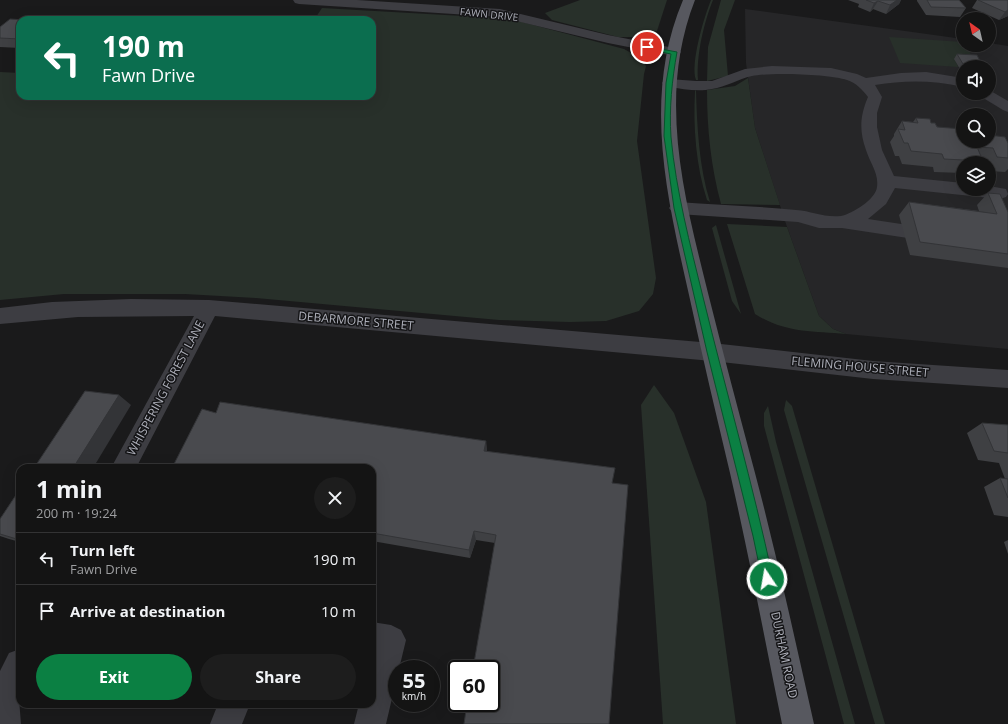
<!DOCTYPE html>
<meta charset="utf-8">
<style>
:root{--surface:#141414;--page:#1d1d1d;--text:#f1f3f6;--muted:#9d9ea0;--line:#333334;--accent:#0b8043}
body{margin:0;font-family:"Open Sans",sans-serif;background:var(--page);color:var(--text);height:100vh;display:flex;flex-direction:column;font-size:15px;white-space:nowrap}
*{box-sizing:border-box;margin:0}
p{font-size:13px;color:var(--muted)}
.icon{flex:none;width:22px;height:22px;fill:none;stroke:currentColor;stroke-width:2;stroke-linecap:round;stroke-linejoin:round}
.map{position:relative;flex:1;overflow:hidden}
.panel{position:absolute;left:16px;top:464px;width:360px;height:244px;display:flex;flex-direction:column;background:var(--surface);border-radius:12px;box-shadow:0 4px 16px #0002,0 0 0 1px var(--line)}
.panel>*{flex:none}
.banner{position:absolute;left:16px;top:16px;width:360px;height:84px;border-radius:12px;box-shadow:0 4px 16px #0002,0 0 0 1px var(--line);background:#0b6e4f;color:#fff;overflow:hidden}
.needle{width:26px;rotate:326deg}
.controls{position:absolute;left:956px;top:12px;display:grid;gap:8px}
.controls a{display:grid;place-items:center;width:40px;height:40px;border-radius:50%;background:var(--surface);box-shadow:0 4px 16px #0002,0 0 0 1px var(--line);font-size:20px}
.speed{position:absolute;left:388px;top:660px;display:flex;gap:8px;font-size:20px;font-weight:700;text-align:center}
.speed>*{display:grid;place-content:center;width:52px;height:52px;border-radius:50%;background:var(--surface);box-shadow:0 4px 16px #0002,0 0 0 1px var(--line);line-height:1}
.speed small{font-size:10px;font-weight:400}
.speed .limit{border:2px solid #111;border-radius:6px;background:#fff;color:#111}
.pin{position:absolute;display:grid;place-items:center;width:34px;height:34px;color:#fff;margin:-17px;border:2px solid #fff;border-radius:50%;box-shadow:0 1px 4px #0007}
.me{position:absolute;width:44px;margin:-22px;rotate:348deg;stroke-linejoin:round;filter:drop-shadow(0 0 3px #0008)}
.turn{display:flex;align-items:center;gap:14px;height:84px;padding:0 20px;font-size:18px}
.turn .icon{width:52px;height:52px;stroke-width:2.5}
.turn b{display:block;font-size:28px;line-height:34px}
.round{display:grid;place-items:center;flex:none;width:42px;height:42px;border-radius:21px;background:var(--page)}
.overview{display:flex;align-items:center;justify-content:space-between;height:68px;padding:0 20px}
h1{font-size:24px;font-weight:700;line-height:30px}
.action{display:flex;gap:8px;margin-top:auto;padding:8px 20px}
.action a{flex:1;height:46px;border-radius:24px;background:var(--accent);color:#fff;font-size:16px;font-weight:700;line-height:46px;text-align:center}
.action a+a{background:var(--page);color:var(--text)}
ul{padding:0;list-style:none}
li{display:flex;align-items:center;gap:12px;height:52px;padding:0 20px;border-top:1px solid var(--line)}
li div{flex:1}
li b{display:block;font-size:15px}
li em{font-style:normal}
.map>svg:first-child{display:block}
.built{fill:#262628;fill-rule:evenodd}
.green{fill:#28302a}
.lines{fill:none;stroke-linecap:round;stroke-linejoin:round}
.minor{fill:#3d3d42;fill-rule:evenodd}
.major{fill:#57585f;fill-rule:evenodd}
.wall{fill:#3f4043}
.shaded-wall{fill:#333437}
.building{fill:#494a4e;stroke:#333437}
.route{fill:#0b8043;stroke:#07532c}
.labels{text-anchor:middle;stroke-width:3;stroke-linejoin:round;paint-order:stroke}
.far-street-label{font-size:10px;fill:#aeb0ba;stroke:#151517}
.street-label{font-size:12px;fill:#aeb0ba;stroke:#151517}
</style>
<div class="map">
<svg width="1008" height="724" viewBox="0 0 1008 724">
<rect width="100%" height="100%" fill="#1a1a1b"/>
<path class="built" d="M745 9 963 39V45H989V43L1008 46V349L846 334 833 329 819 316 787 227 755 128 746 63ZM963 67H989V93H963ZM963 115H989V141H963ZM963 163H989V189H963Z"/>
<g class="green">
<polygon points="580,0 667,0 657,31 641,37 618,37 552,20 545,13"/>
<path d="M711 0H713C704 22 696 56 698 80H696C690 64 704 17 711 0Z"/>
<polygon points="721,0 735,0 724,30 728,76 707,81 708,47"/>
<polygon points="322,8 498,18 522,22 624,49 642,59 646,66 644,74 637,141 656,278 653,294 639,311 606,321 570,322 499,320 256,298 185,294 64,294 0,300 0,72 20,73 20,96 372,96 372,20 314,20"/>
<polygon points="889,37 963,42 963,45 967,45 973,60 955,59 958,67 900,63"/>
<path d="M748 78 755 128 780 205 721 204C711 167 707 129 707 90L735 86Z"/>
<path d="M696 90C697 127 699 167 710 202L707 200C696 166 693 127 695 91Z"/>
<path d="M727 224 787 227 819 316 833 329 846 334C811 331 785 333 755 314Z"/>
<polygon points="716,225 741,314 732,301 712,228"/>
<polygon points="654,385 674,413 706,502 736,724 663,724 641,405"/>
<polygon points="786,400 792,406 885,724 875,724 784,410"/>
<polygon points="768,406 776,442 855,724 844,724 764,426 764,413"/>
</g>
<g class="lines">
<g class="minor">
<polygon points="293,0 357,0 500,9 608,35 674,48 679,49 681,52 679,55 674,56 608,43 500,17 299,4 295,3"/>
<path d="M772 66 831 68 857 74 866 78 901 73 926 72 963 78V87C933 80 905 80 875 85L882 97 877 113V127L882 150 894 176 963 183V189H989V186L1006 189 1008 194 1006 197 1000 199 895 188 886 204 868 219 941 230 943 235 941 240 934 242 842 228H819L798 222 678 214 672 212 669 208 672 204 678 202C717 205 757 206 796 210 812 211 824 218 841 216 852 214 876 199 877 187 879 173 870 163 866 150 859 130 860 116 868 97 862 89 856 83 847 80 830 74 770 72 752 76 738 79 726 87 712 89 698 92 683 89 669 87L664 86 662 83 664 80 669 79 696 81H712L745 69Z"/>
<polygon points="989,90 1008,101 1008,112 1003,110 980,96 978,93 989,93"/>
<polygon points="131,299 209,300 712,343 873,361 1008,370 1008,388 873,379 712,361 215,316 136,468 111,468 194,316 78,317 0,324 0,308 52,302"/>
<polygon points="372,622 391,625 401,630 406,640 399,669 397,669 397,677 386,724 354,724 359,704 372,704 373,652 372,652"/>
<polygon points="20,649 20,696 19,699 21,724 0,724 0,671 9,653"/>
<polygon points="218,704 250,704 242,724 210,724"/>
</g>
<path class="major" d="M683 0H695C657 97 684 196 708 293 723 353 739 413 755 473 777 556 795 640 814 724H782C765 640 749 556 730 473 716 414 702 355 689 295 667 197 642 97 683 0Z"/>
</g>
<g class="wall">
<polygon points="848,0 901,0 899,4 886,14 873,9 870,12 858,7 859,4"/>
<polygon points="917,0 959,0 966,8 960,17 926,15 917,1"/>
<polygon points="977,0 1008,0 1008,16 999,20 972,8"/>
<polygon points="20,20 20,48 0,47 0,27"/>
<polygon points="957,54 982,65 981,67 963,67 963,69 960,69 954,59"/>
<polygon points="916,118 931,123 963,141 1008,143 1008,169 1005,172 989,171 989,163 983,163 982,162 982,163 963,163 963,173 934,172 933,167 902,164 899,156 895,156 890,142 894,136 894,134 902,121 913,122"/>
<polygon points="988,193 1008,212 1008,268 910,255 899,215 909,202 979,211 977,205"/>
<polygon points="216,413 486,441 487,452 615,468 495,543 476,540 470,558 372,541 372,468"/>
<polygon points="982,423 1008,425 1008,517 994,515 984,487 1000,478 1005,479 999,463 978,460 967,433"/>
<polygon points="20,489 20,542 9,539 0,536 0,519"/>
<polygon points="1008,540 1008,554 1004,542"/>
</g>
<g class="shaded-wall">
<polygon points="897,0 901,0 899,4 886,14 890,5"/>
<polygon points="878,1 873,9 870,12 874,3"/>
<polygon points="1008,10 1008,16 999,20 1005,12"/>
<polygon points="119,395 131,405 93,468 73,468"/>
<polygon points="486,441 487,453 484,451"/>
<polygon points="474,531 476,540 470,558 469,550"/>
</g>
<g class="building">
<polygon points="866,0 897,0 890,5 878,1 874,3"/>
<polygon points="927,0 959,0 966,8 931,7"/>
<polygon points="978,0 1008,0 1008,10 1005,12"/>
<polygon points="10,19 25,20 20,20 20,39 0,38 0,27"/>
<polygon points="957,54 977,55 982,65 963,64"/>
<polygon points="916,118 930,119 931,123 935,123 937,127 963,129 963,141 989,141 989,135 1005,137 1008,143 1008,158 997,157 993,148 977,147 983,161 944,159 942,154 911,151 908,143 904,143 898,129 905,130 902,121 918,123"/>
<polygon points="988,193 1000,194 1008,212 1008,254 920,242 909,202 997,214"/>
<polygon points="85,391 119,395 73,468 34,468"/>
<polygon points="220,402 486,441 484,451 615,468 612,483 628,485 609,724 464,724 467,703 491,703 491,669 473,669 496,535 474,531 469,550 372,533 372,468 172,468 202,409 216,413"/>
<polygon points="982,423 1008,425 1008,453 994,451"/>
<polygon points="1000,478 1008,479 1008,498"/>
<polygon points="20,489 20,540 0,534 0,519"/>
</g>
<path class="route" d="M645 46 677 52C672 80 669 109 671 137 676 191 690 244 703 297 726 391 753 485 773 579L771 583 767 585 763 583 762 579 753 536 707 352 674 208 664 136 666 83 671 54 645 49Z"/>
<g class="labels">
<g class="far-street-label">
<text transform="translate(489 14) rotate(6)" y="4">FAWN DRIVE</text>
</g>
<g class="street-label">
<text transform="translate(356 321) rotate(5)" y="4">DEBARMORE STREET</text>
<text transform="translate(860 367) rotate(5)" y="4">FLEMING HOUSE STREET</text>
<text transform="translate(166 388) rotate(-62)" y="4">WHISPERING FOREST LANE</text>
<text transform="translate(784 655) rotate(78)" y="4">DURHAM ROAD</text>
</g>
</g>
</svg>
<div class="controls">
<a><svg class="needle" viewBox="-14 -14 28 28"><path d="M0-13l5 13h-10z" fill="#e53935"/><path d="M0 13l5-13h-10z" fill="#9d9ea0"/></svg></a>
<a><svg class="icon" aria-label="sound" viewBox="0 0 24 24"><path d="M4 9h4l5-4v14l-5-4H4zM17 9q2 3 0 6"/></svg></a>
<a><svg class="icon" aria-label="search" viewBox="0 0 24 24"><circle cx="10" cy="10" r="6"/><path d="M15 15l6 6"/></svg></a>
<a><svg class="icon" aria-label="layers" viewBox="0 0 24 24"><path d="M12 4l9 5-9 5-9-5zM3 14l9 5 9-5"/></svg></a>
</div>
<div class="speed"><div>55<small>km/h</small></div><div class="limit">60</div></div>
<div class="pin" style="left:647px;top:47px;background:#d93025"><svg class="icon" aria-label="arrive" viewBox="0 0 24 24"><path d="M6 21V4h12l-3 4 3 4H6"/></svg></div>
<svg class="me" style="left:767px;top:579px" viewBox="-20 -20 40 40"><circle r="17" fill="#0b8043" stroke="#fff" stroke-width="3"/><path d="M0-11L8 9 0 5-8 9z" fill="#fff"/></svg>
<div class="banner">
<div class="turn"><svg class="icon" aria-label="left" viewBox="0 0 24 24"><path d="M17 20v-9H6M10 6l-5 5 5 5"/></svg><div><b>190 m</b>Fawn Drive</div></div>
</div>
<section class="panel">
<div class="overview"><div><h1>1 min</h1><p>200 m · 19:24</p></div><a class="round"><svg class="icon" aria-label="close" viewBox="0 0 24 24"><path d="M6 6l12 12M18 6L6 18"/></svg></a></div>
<ul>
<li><svg class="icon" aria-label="left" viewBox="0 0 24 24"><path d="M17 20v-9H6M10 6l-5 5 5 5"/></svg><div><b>Turn left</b><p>Fawn Drive</p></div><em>190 m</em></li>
<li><svg class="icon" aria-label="arrive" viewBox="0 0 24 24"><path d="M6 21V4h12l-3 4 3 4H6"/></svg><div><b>Arrive at destination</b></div><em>10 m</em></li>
</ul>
<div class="action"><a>Exit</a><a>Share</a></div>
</section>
</div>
